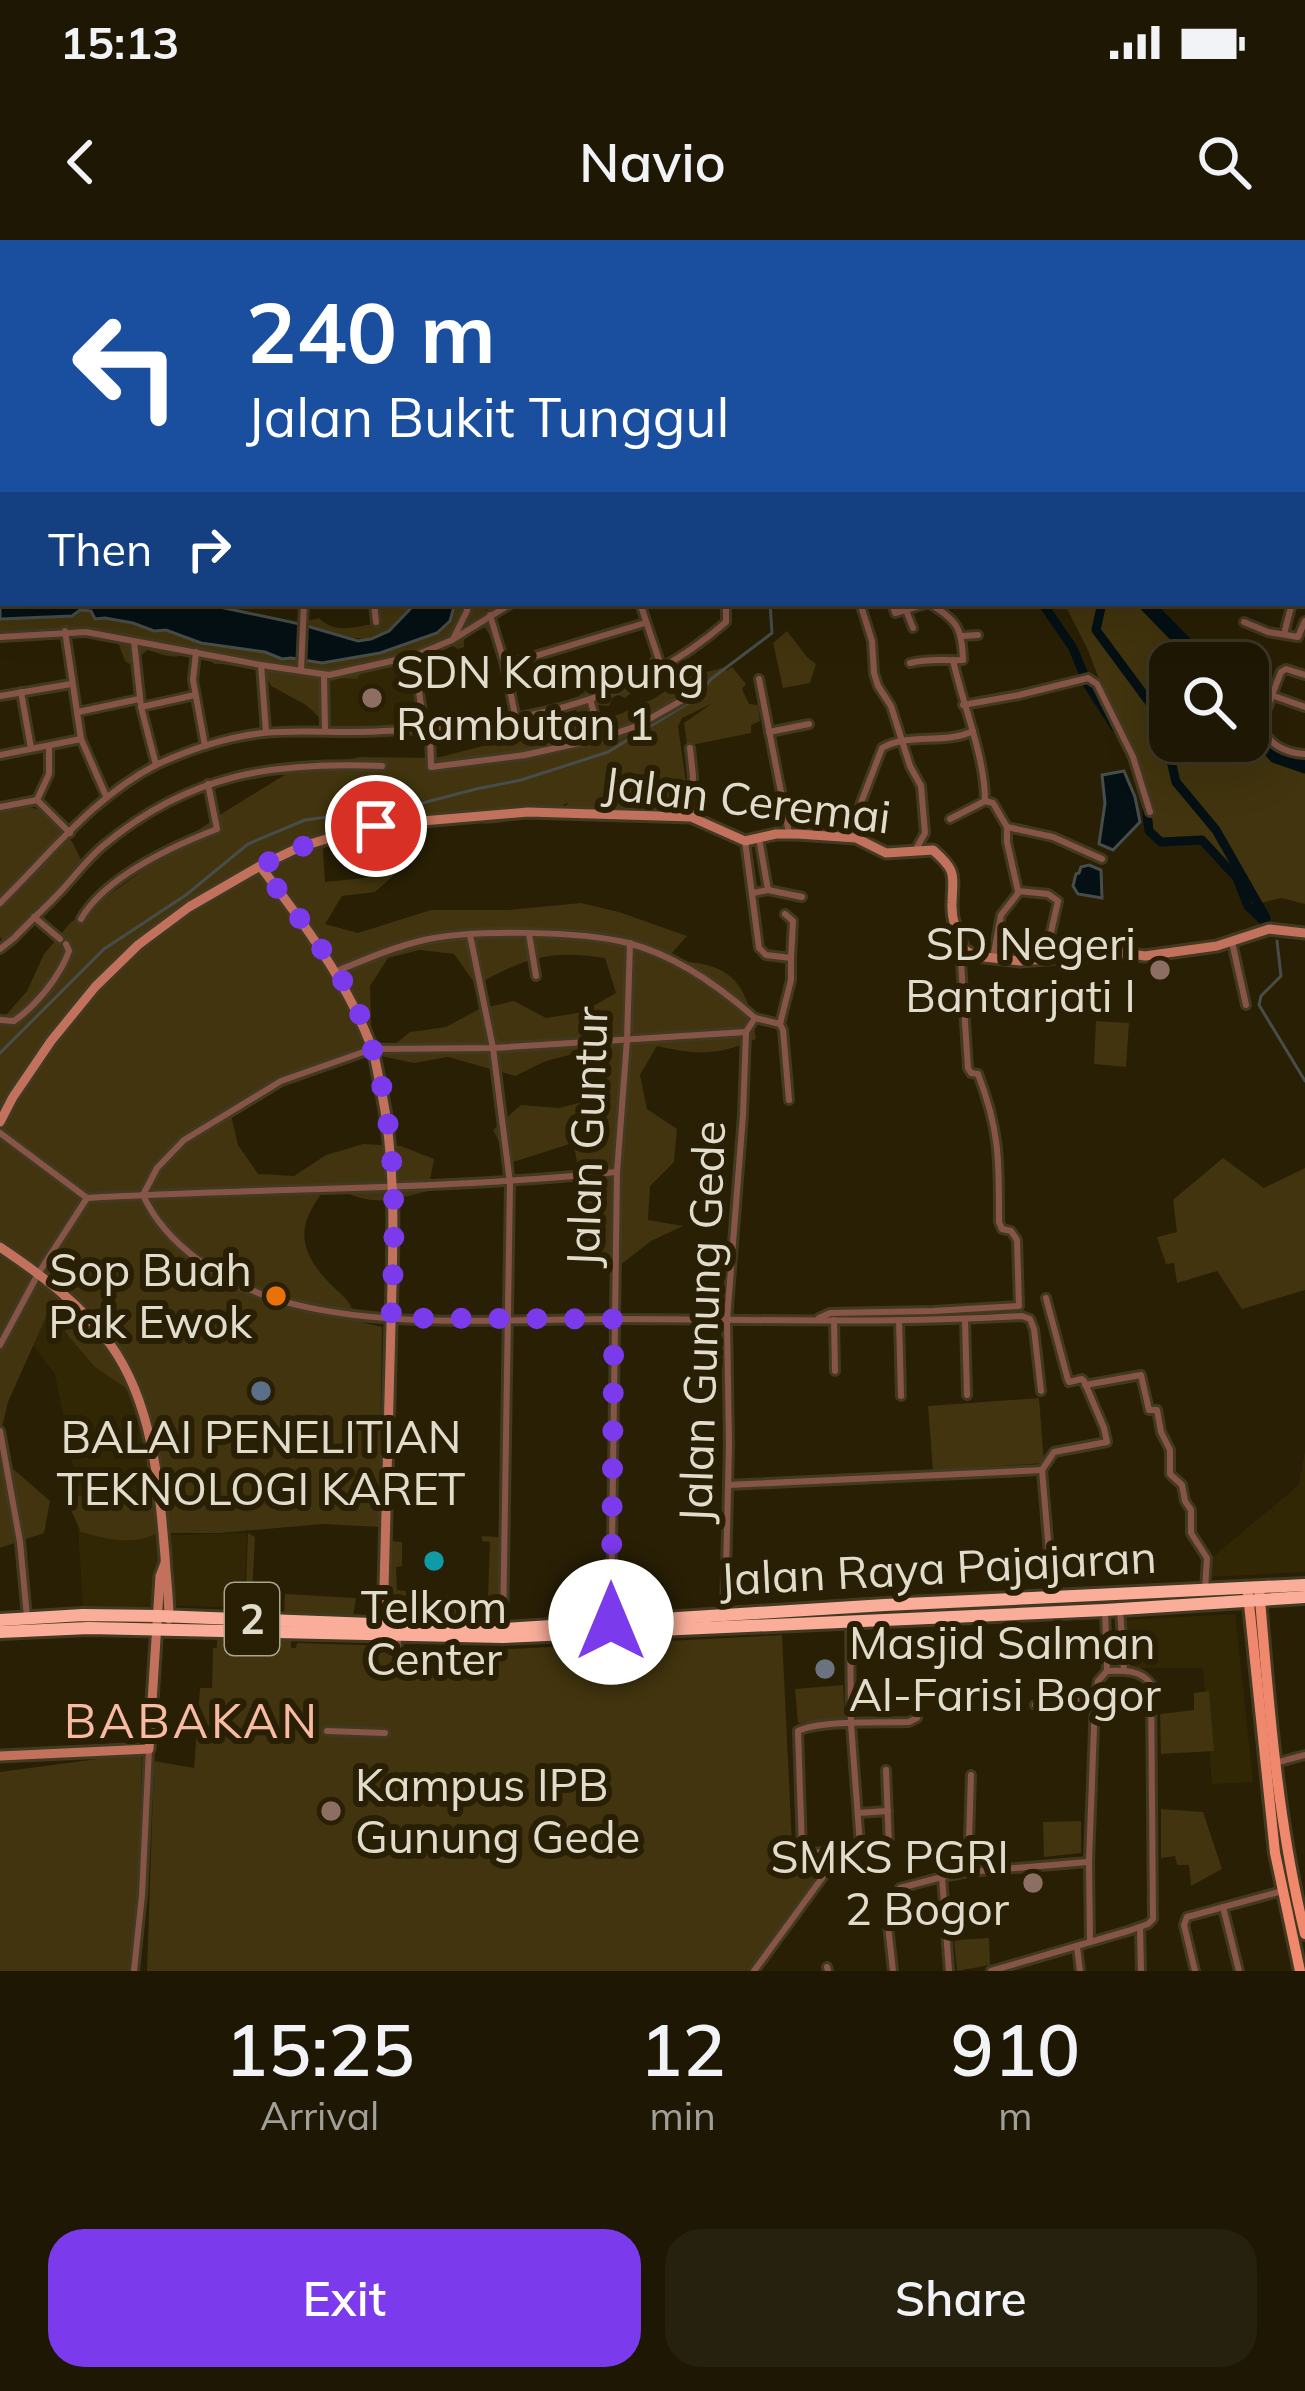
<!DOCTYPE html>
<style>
:root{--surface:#1e1704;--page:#26200e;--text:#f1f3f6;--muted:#a19f9a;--line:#3c3626;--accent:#7c3aed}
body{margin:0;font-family:Mulish,sans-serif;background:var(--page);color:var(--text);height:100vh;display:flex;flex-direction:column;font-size:45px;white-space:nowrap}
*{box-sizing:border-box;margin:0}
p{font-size:39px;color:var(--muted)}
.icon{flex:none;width:66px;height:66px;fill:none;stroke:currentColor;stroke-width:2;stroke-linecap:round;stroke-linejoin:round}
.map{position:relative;height:1731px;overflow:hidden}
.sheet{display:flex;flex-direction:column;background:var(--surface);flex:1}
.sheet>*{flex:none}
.banner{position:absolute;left:0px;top:0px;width:1305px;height:366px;box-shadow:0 12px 48px #0002,0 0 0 3px var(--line);background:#1a4fa0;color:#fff;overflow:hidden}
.controls{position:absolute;left:1149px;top:402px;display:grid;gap:24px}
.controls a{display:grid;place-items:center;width:120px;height:120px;border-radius:24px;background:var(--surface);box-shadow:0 12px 48px #0002,0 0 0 3px var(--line);font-size:60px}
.pin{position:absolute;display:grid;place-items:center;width:102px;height:102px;color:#fff;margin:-51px;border:6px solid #fff;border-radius:50%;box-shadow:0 3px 12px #0007}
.me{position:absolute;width:132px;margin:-66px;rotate:0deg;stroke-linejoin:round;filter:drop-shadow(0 0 9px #0008)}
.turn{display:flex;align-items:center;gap:42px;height:252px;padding:0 48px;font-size:54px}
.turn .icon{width:156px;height:156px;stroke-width:2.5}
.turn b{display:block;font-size:84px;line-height:102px}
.then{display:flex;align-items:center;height:114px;padding:0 48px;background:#0003;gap:24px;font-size:45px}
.eta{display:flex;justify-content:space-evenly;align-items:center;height:204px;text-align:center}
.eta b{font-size:72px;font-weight:600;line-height:84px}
.button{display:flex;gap:24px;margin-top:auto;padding:24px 48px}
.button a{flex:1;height:138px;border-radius:36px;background:var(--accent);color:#fff;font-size:48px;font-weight:600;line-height:138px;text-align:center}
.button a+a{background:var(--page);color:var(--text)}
.status{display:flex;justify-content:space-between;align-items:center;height:84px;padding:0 60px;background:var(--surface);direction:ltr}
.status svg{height:33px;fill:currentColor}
header{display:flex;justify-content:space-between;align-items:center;height:156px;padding:0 48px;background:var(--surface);font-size:54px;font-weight:600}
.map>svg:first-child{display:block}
.built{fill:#322704}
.green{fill:#41340e}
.water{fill:#041013;stroke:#464d4a;stroke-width:3}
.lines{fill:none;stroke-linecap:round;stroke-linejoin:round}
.stream{stroke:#464d4a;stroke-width:3}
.canal{stroke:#041013;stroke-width:9}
.river{stroke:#041013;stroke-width:15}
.street-casing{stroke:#423921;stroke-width:12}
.secondary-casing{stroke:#423921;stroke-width:15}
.primary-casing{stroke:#423921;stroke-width:16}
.highway-casing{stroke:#423921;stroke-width:18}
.street{stroke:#875547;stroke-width:6}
.secondary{stroke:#c2725c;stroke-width:9}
.primary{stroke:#ef886c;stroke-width:10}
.highway{stroke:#faae99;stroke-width:12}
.route{stroke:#7c3aed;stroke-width:21;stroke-dasharray:0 37.8}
.education-dot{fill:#8d6e63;stroke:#281f05;stroke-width:4.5}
.food-dot{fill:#e8710a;stroke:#281f05;stroke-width:4.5}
.service-dot{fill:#5c6f8a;stroke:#281f05;stroke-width:4.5}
.culture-dot{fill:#0f9aa8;stroke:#281f05;stroke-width:4.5}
.worship-dot{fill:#6b7280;stroke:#281f05;stroke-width:4.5}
.labels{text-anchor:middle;stroke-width:12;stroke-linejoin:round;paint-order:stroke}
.shield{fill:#281f05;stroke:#aaa390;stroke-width:3}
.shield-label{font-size:42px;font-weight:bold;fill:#e1dccc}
.poi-label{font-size:45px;fill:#e1dccc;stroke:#281f05;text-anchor:start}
.street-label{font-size:45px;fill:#e1dccc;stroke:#281f05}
.neighbourhood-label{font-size:48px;letter-spacing:3px;fill:#f9baa3;stroke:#281f05}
</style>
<div class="status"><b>15:13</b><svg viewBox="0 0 49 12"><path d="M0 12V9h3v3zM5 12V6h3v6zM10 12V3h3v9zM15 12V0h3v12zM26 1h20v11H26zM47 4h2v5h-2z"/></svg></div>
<header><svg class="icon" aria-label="back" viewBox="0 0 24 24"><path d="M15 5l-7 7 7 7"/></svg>Navio<svg class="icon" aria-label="search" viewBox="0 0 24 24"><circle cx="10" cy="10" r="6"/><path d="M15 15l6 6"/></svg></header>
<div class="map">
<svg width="1305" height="1731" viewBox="0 0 1305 1731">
<rect width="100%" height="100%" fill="#281f05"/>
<g class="built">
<polygon points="414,416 424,487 325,492 324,435"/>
<polygon points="36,1035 132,1151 158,1237 156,1303 170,1303 170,1295 247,1293 244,1368 163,1365 83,1370 75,1236 55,1134 21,1090"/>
<polygon points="1305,1210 1305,1332 1207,1337 1203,1325 1299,1245"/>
<polygon points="1235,1374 1253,1542 1212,1544 1203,1428 1128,1428 1125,1380"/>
</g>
<g class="green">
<polygon points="139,0 845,0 844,3 140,3"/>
<path d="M399 363H415C374 418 354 396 300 383L319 378C335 394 353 387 373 384V372Z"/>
<path d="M455 363H466L470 370 481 363H495L486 369 484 375 497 384 500 401 496 405 485 388H479L464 396V407L458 409 449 404 429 414 406 411 398 424 392 427 364 429 357 439 340 438 324 443 326 476 321 479 306 465 271 446 263 431 246 425 214 424C193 404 189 419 168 416 161 415 155 412 148 410L129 424 125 421 117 400 84 394 46 396 34 401 0 396V379L71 376 80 370 91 371 95 379 105 378 133 383 154 391 166 390 201 403 265 412 282 419 291 417 322 423 380 413 437 393Z"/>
<polygon points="1064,363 1145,363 1188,407 1200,423 1170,423 1170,501 1248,501 1248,484 1276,516 1305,526 1305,664 1281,658 1248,666 1237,638 1202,600 1177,599 1161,602 1149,591 1150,560 1129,503 1107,460 1088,410"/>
<polygon points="787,391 807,417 816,424 810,443 783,448 773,403"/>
<path d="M652 415 662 416 664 418 655 425 659 429 667 428V433L654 434 650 439 637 436 629 440 628 446H636V449L625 458 614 453 609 466 597 465 584 474H576V470L585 462H600L605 456 577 462 583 447 592 451 596 443 602 440 611 446 617 445C627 438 646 425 652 415Z"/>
<path d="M726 427V431L732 427 746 444 742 449 749 464 758 465 760 481 751 485V493L687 506 684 483 711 464 682 478 678 486 691 577 586 568 562 570 569 562C544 576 514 582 485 584L476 575C437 576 395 576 358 589 346 594 334 602 323 609L325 642 364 638 401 629 375 652 342 656 325 684 358 693 431 670H508L581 663 619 672 687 696 665 721C728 721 747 737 756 799 716 816 699 815 657 806L640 835 647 869 677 889 674 922 650 946 648 980 683 986 651 1001 623 1023 590 1013C582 976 582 939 573 903L510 923 493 890 521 865 559 868 594 859 610 824 577 813 546 821 515 836 448 817 414 823 380 816 410 792 446 787 479 769 514 761 546 778 583 772 616 753 605 718C550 709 525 718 476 745L454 714 420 710 388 718 370 746 372 809 292 837 230 871 238 905 258 934 294 936 326 915 363 904 401 906 434 919 428 951C381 963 373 966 328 945 302 978 293 1001 324 1037 341 1057 348 1054 357 1081L382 1087 379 1287 323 1284 220 1293H170L168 1287C139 1307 114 1301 81 1292L66 1259 101 1251 137 1253 150 1216 146 1180 126 1148 95 1127 70 1098 50 1068 8 1162 0 1196 11 1227 50 1261 44 1293 0 1308V782L27 751 44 714 70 683 218 576 286 534 359 517 436 518 545 490 581 485 620 474 655 458 687 437Z"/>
<path d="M27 567C59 570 71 599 84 626L5 704 0 697V573Z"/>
<polygon points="1096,781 1129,783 1126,827 1094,824"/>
<polygon points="1223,918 1264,948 1305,928 1305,1050 1242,1069 1217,1031 1177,1043 1174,1023 1166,1024 1157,997 1177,992 1173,960"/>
<polygon points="1039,1158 1044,1223 933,1231 928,1166"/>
<polygon points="248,1293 255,1297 252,1353 275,1354 273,1373 245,1372"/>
<polygon points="482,1296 498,1297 501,1302 500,1372 494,1376 469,1376 470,1357 488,1355 490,1302 482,1301"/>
<polygon points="390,1301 402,1302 402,1326 396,1327 397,1350 406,1351 405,1377 388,1377"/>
<polygon points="285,1354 356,1358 353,1377 284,1375"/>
<polygon points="459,1355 458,1374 455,1377 424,1377 420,1373 420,1356"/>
<polygon points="782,1395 793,1625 818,1619 819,1639 792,1671 750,1731 147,1731 154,1521 194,1528 200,1448 212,1448 213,1408 217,1408 217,1397 291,1400 291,1408 296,1408 297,1403 395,1406 396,1408 511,1409"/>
<polygon points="843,1445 845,1479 798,1483 795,1449"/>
<polygon points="1209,1451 1214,1511 1161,1514 1160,1474 1194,1470 1194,1453"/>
<polygon points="142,1513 137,1672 131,1731 0,1731 0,1532"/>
<polygon points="1161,1569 1203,1572 1222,1629 1191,1646 1189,1625 1177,1625 1175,1616 1161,1618"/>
<polygon points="1081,1581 1081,1613 1044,1617 1043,1582"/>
<polygon points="989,1698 990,1725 957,1731 954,1700"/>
</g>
<g class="water">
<polygon points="0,356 3,356 3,363 201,363 300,384 358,401 371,399 389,391 416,363 455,363 450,381 437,393 380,413 322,423 291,418 282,419 265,412 201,403 166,390 154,391 133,383 105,378 95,379 91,371 80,370 72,376 0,379"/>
<polygon points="1124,531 1135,557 1140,582 1113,610 1099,604 1105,563 1102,535"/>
<polygon points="1089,625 1101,630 1102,658 1078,654 1073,646 1076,634 1079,633 1081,627"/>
</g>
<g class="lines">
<g class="stream">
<polyline points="1277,701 1281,736 1261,756 1259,765 1305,841"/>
<polyline points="0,813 104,709 186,655 248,604 305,580 415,565 476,549 521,540 608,512 695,459 711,439 772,393 770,363"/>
</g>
<g class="canal">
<polyline points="1042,363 1073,408 1088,445 1115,487"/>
<polyline points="1102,363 1096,390 1161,478 1176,542 1216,590 1266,678"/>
<polyline points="1146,563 1149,591 1161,602 1202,600 1237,638 1248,666 1271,688"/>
</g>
<g class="river">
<polyline points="1145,363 1188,407 1200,423"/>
<polyline points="1248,484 1276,516 1305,526"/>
</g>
<g class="street-casing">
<g id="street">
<polyline points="40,0 40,3"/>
<polyline points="912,0 913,3"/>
<polyline points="0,86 3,85"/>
<polyline points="0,147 3,146"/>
<polyline points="0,196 3,196"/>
<polyline points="1302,355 1305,356"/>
<polyline points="374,363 376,382"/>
<polyline points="640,363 661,426"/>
<polyline points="860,363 872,401 874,433 878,446 891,466 910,526 921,546 925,593 916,609"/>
<path d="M892 363 895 373 929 363C956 381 962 385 963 420 941 421 932 418 910 423"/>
<polyline points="906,370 913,388"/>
<polyline points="490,375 505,425 645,383"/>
<polyline points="1244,382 1268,392 1298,397 1305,381"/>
<polyline points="65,391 81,499 106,556"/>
<polyline points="1284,394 1292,363"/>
<polyline points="962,396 978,395"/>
<polyline points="0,397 86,392 261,425 329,435 414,416 452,400 512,363"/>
<polyline points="454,397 467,371 467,363"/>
<polyline points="134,401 141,467 156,525"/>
<polyline points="196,412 193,440 205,506"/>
<polyline points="414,416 424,487"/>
<path d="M953 420C963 466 985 516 985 561"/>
<polyline points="261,425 266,492"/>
<polyline points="505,425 516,480"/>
<polyline points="301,430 304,363"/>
<polyline points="324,435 325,491"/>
<path d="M1305 435 1286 429 1281 432 1261 484C1267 504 1285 513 1305 514"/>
<polyline points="759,439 789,593"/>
<polyline points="21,452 31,508"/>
<polyline points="1271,455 1305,467"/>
<polyline points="0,456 71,444"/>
<polyline points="963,465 1019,455 1088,438 1097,444 1133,517 1150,572"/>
<polyline points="141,467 195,455"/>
<polyline points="78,472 139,459"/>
<polyline points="430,487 431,527 525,515 601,498 590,459"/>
<polyline points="769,492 809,484"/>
<polyline points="601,498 637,486 700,450"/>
<polyline points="690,508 693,536 691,576"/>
<polyline points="0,515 81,499"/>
<polyline points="37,560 70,593"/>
<polyline points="985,561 993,563 1007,587 1007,602 1018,651 1048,654 1058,661 1045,719"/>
<polyline points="0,567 37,560 49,534 49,506"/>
<polyline points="950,579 985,561"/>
<polyline points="1007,587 1053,597 1102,619"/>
<polyline points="759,598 768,650"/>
<path d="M856 598 854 581 882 508C909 492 944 505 973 491"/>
<polyline points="745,601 759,708 766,715 791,718 791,740 780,784"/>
<polyline points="753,653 768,650 802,657"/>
<path d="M0 663C49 615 95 555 158 524 191 509 227 497 263 493 303 489 343 494 383 491 509 485 627 469 726 382V363"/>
<polyline points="785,674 793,681 791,718"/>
<polyline points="34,677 60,699"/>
<path d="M81 679C105 637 173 606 217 589L208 544"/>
<polyline points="529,694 536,736"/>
<polyline points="470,695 493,808 510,943 503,1389"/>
<polyline points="1232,702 1246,765"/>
<path d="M0 709 14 698C29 682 45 668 60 652 75 636 87 619 104 605 189 534 275 521 382 526"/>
<polyline points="993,718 1001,675 1019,652"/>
<path d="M337 731C366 719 394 707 424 700 472 689 581 691 628 703 674 715 720 747 755 778"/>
<path d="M0 780 14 781C37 765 60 736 69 711L66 704"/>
<polyline points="746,792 755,778 780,784 783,790 789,860"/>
<path d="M0 893 87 958C263 948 440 950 616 932"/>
<path d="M143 955C166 1006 223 1042 275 1059 376 1090 505 1079 611 1079 748 1079 885 1084 1022 1076L1030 1079 1034 1089 1041 1151"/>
<polyline points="143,955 157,928 184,900 281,841 372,809 493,808 746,792"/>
<polyline points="1046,1058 1068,1140 1069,1142 1082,1139 1084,1141 1104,1188 1107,1202 1054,1212 1042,1230 1053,1359"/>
<path d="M819 1078 830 1073 933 1071 1019 1066 1017 1000 1011 991 1002 989 999 982C999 922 1000 891 978 834L971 833 968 828 961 722 965 710"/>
<polyline points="965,1079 967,1155"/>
<polyline points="834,1080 835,1131"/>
<polyline points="899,1080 901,1156"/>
<polyline points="0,1105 38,1034 87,958"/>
<polyline points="1085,1145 1141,1135 1149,1170 1157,1170 1161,1192 1170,1210 1170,1234 1182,1245 1185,1261 1191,1270 1191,1293 1207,1318 1205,1350"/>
<polyline points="0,1191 20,1302 27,1377"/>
<polyline points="728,1245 1042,1230"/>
<polyline points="1120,1369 1124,1430"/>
<polyline points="725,1375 729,1206 727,1080 743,875 746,792"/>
<path d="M850 1379 851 1484 860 1605 857 1608 805 1614 802 1609 798 1491C819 1480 882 1483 909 1482L917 1478 918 1464"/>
<polyline points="611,1381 617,932 627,800 630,703"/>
<polyline points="397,1429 398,1397"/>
<polyline points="1035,1465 1095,1460"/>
<polyline points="327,1491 385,1493"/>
<polyline points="1275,1523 1305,1515"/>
<polyline points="886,1530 889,1606"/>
<polyline points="858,1573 888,1571"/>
<polyline points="968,1632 971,1535"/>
<polyline points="942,1637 968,1632 1088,1622"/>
<polyline points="900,1648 942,1637 949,1731"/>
<polyline points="1223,1667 1239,1731"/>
<polyline points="888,1686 893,1731"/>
<polyline points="1140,1687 1141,1731"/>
<polyline points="1090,1702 1089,1622 1095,1460 1098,1441 1107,1431 1105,1370"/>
<polyline points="1077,1707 1080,1731"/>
<polyline points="827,1727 828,1731"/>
<polyline points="134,1731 142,1655 149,1509"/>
<polyline points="754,1731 825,1634 826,1612"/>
<path d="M991 1731 1128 1691 1148 1684 1153 1679 1151 1444C1141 1430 1124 1430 1107 1431"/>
<polyline points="1195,1731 1184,1685 1187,1677 1282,1651"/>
</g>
</g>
<g class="secondary-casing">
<g id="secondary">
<path d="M260 626C303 682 344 737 370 803 376 817 377 833 381 848 397 927 393 1004 391 1084 389 1185 386 1285 383 1385"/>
<path d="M0 882 13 857 51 801 95 747 138 705 189 667 260 626 300 607 353 591 399 583 528 572 691 577 745 601 776 594H798L856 598 886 613 933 610C957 631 953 634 952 663 951 680 957 695 965 710L975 716 1020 721 1123 713 1145 716 1217 706 1269 689 1305 693"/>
<path d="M0 1007C40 1034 82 1065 110 1104 153 1163 159 1245 165 1316 166 1337 169 1357 169 1379"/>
<polyline points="0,1516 149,1509 160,1336 165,1323"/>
</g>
</g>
<g class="primary-casing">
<g id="primary">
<polyline points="868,0 870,3"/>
<polyline points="853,3 853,0"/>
<polyline points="954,3 965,0"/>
<polyline points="1302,158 1305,159"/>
<polyline points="0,278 3,277"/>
<path d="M1259 1348C1269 1464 1277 1581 1305 1694"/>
<polyline points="1248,1354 1275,1613 1300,1731"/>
</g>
</g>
<g class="highway-casing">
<g id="highway">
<polyline points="0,1380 83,1375 159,1376 503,1389 885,1365 1305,1345"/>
<polyline points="0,1392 89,1388 503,1397 1105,1370 1305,1357"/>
</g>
</g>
<use href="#street" class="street"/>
<use href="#secondary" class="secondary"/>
<use href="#primary" class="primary"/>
<use href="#highway" class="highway"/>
</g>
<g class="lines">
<path class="route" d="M376 586 300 607 260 626C286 660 312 694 336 730 400 827 397 966 391 1078L614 1079 611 1382"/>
</g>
<g class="education-dot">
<circle cx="372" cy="458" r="12"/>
<circle cx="1160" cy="730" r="12"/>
<circle cx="331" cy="1571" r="12"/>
<circle cx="1033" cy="1643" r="12"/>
</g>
<circle class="food-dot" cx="276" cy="1056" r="12"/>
<circle class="service-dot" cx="261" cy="1151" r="12"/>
<circle class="culture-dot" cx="434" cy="1321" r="12"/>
<circle class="worship-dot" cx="825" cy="1429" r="12"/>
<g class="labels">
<rect class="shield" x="225" y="1343" width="54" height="72" rx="9"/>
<g class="shield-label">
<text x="252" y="1394">2</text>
</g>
<g class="poi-label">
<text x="396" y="448">SDN Kampung<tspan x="396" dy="52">Rambutan 1</tspan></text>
<text x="1136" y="720" text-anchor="end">SD Negeri<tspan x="1136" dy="52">Bantarjati I</tspan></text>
<text x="252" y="1046" text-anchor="end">Sop Buah<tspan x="252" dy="52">Pak Ewok</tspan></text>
<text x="261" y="1213" text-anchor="middle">BALAI PENELITIAN<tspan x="261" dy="52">TEKNOLOGI KARET</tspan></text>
<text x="434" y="1383" text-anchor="middle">Telkom<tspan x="434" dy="52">Center</tspan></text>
<text x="849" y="1419">Masjid Salman<tspan x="849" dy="52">Al-Farisi Bogor</tspan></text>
<text x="355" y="1561">Kampus IPB<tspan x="355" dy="52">Gunung Gede</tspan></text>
<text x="1009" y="1633" text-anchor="end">SMKS PGRI<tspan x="1009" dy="52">2 Bogor</tspan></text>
</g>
<g class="street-label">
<text transform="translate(747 560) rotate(7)" y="16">Jalan Ceremai</text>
<text transform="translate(587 897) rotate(-88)" y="16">Jalan Guntur</text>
<text transform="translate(702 1082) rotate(-88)" y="16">Jalan Gunung Gede</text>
<text transform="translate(938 1328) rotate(-3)" y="16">Jalan Raya Pajajaran</text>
</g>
<g class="neighbourhood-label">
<text x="192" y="1498">BABAKAN</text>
</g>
</g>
</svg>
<div class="controls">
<a><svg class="icon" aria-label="search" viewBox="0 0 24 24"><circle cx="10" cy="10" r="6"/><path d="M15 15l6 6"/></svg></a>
</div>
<div class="pin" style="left:376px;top:586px;background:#d93025"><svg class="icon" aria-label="arrive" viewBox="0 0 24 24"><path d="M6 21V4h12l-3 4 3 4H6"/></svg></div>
<svg class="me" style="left:611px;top:1382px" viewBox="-20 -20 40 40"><circle r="19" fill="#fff"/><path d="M0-13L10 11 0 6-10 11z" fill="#7c3aed"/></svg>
<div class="banner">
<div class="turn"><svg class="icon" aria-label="left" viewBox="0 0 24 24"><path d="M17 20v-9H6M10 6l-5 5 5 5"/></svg><div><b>240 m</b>Jalan Bukit Tunggul</div></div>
<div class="then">Then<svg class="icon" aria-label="right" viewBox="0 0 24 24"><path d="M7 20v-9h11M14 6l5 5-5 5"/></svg></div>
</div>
</div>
<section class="sheet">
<div class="eta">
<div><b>15:25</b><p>Arrival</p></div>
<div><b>12</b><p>min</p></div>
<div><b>910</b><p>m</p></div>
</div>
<div class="button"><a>Exit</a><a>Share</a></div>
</section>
